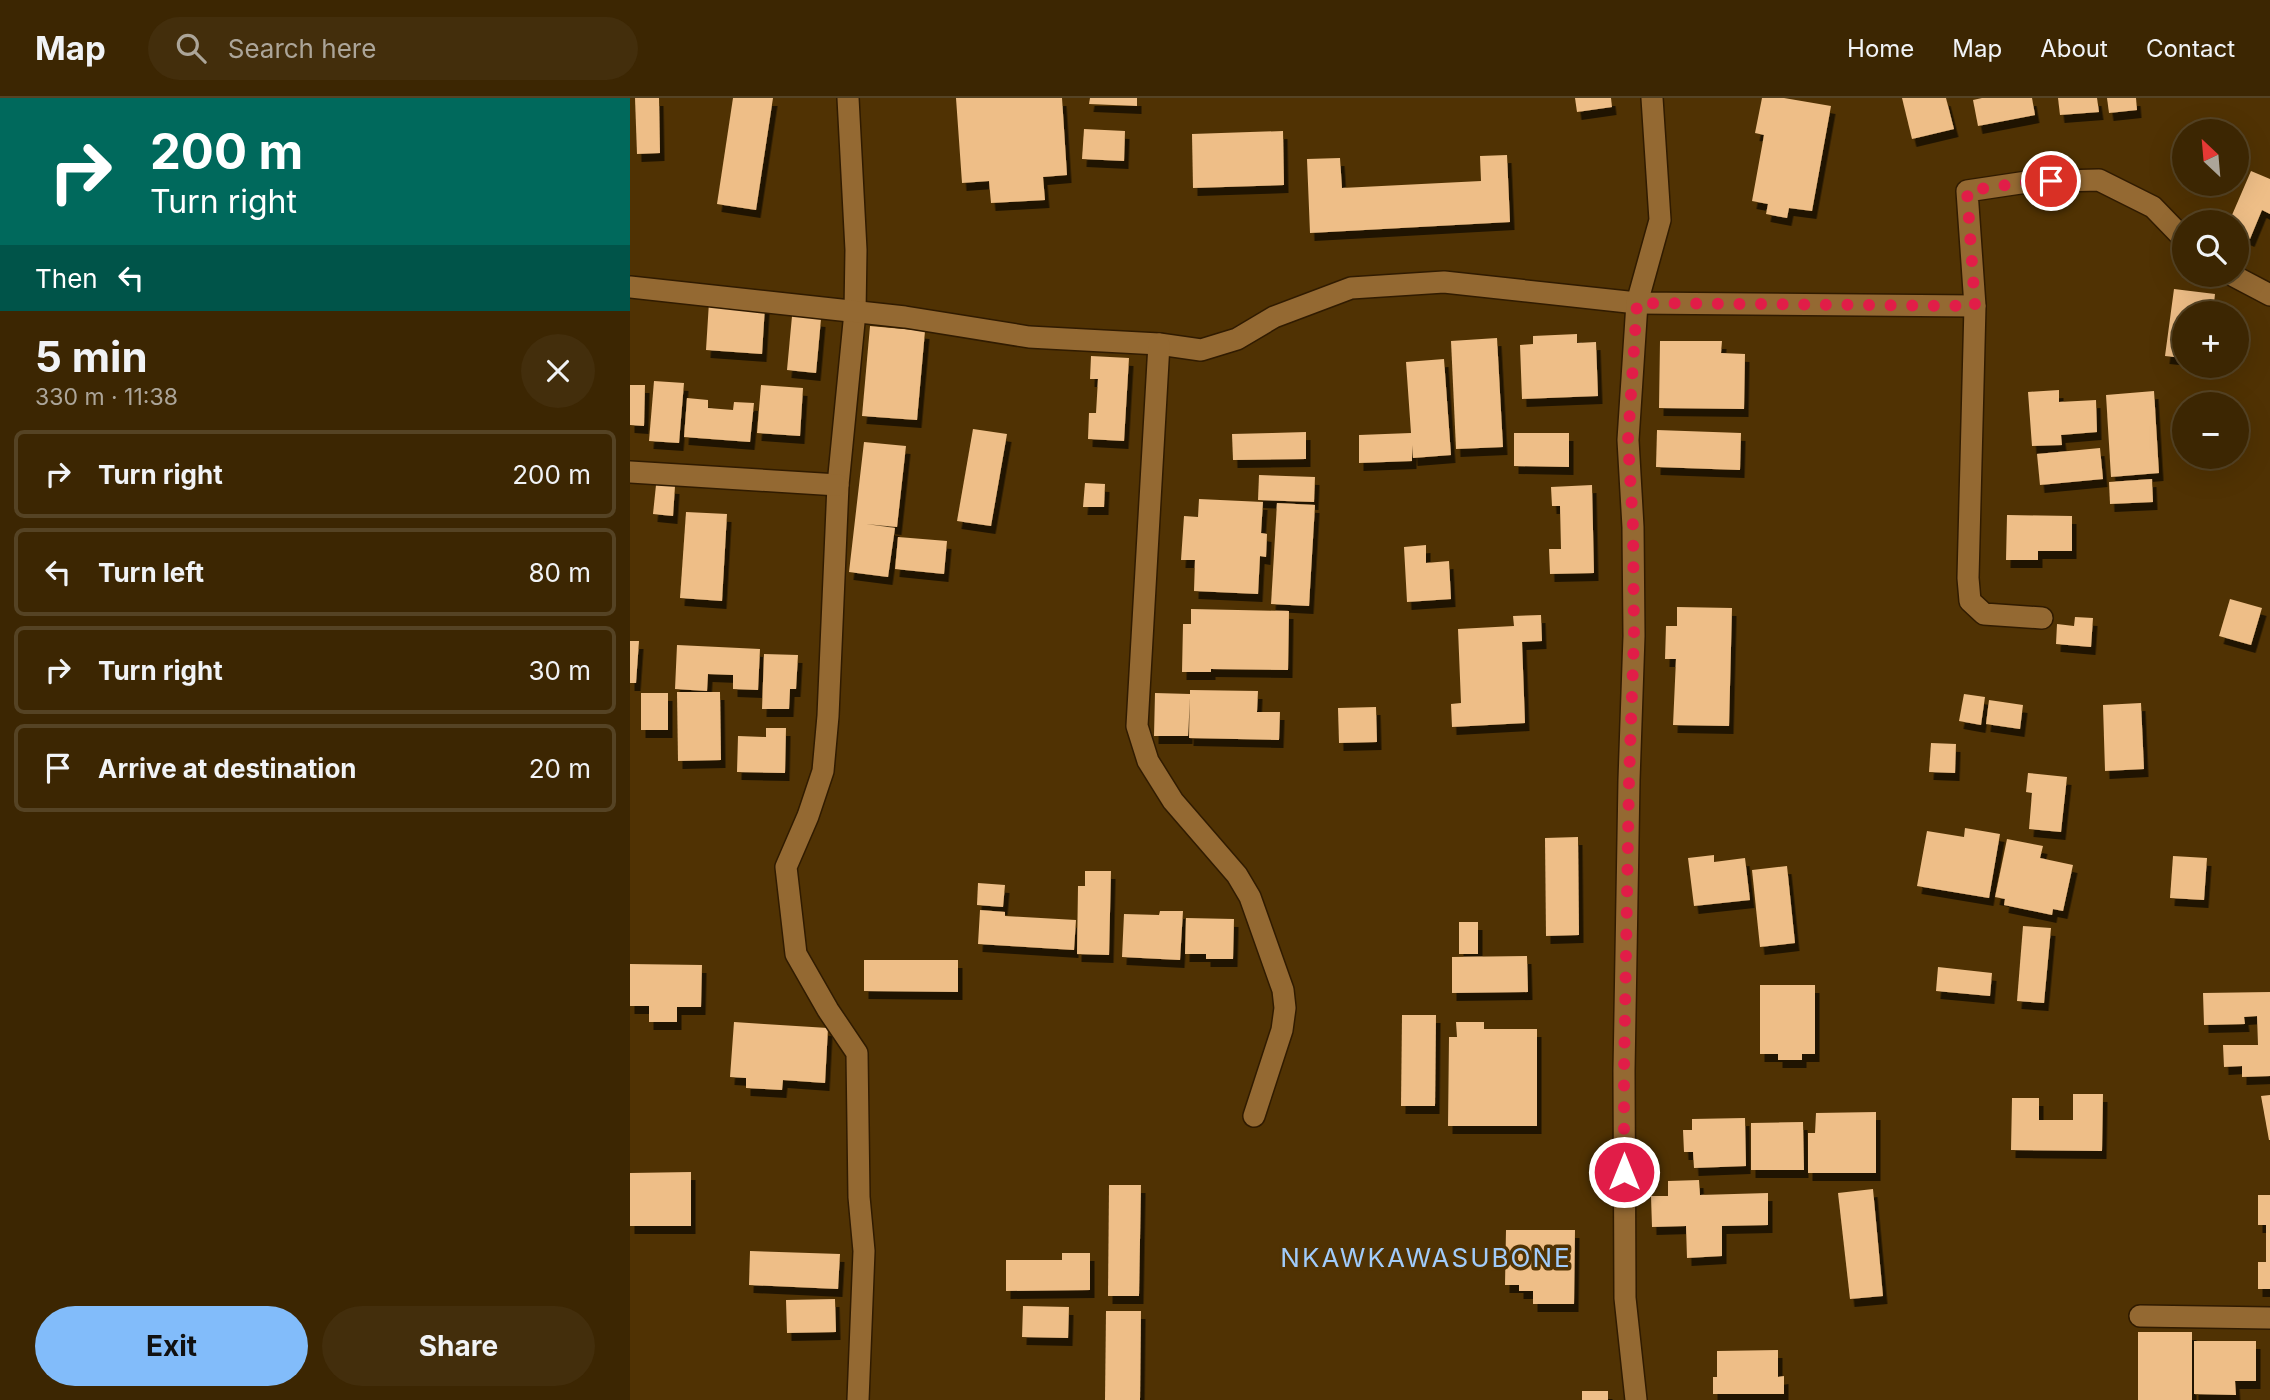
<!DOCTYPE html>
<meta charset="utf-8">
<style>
:root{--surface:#3c2602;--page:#432e0c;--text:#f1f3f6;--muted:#aca599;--line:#554324;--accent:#82bcfa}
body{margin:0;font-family:Inter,sans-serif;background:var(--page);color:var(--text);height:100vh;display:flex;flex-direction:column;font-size:26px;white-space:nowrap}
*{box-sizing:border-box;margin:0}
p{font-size:23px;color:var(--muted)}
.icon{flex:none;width:38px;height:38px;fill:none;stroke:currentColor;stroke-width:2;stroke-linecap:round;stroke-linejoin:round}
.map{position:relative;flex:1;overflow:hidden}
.sheet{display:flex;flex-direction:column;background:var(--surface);width:630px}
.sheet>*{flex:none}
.guide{background:#00695c;color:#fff;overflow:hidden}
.needle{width:46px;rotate:334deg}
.fabs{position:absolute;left:1542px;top:21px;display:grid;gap:14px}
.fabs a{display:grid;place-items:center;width:77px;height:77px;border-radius:50%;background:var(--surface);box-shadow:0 7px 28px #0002,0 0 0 2px var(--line);font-size:35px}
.pin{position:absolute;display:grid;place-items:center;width:60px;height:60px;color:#fff;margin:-30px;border:4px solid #fff;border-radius:50%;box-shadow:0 2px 7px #0007}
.me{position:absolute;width:77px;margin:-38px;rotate:0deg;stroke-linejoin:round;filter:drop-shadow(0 0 5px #0008)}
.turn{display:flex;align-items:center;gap:24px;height:147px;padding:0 35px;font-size:32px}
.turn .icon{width:91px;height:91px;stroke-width:2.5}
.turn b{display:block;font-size:49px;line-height:60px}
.then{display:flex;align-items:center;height:66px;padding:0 35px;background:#0003;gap:14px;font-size:26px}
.round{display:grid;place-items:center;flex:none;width:74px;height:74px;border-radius:37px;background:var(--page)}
.head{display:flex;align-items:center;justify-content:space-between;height:119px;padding:0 35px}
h1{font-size:42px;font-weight:700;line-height:52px}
.cta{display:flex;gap:14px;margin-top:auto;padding:14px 35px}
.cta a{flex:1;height:80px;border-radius:42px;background:var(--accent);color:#111;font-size:28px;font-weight:700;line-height:80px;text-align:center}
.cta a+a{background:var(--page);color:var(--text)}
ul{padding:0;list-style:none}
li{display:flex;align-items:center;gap:21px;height:88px;margin:0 14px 10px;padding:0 21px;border:4px solid var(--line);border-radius:10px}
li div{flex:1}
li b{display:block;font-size:26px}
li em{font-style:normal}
header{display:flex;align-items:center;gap:42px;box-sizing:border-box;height:98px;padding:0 35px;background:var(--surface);border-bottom:2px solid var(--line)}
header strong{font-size:33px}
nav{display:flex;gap:38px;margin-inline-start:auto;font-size:24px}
.search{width:490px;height:63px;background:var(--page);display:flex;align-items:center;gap:18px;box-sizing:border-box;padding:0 24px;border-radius:38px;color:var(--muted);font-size:26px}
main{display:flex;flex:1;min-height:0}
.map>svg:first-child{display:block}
.building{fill:#eebe87;filter:url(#shadow)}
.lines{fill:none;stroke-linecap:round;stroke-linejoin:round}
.minor-casing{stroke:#301b00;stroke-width:24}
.minor{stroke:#946932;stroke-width:21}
.route{stroke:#e11d48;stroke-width:12;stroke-dasharray:0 21.6}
.labels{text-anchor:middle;stroke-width:7;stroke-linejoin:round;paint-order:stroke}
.quarter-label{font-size:26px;letter-spacing:2px;fill:#a1ccfb;stroke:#503203}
</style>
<header>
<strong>Map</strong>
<div class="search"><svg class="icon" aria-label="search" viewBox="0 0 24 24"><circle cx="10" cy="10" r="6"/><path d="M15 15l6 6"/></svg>Search here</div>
<nav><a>Home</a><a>Map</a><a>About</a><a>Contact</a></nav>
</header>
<main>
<section class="sheet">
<div class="guide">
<div class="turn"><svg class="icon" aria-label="right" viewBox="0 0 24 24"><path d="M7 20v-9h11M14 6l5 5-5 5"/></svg><div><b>200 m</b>Turn right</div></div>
<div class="then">Then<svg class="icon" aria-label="left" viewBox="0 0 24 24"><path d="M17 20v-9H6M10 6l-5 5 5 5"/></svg></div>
</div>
<div class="head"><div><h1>5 min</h1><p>330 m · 11:38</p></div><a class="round"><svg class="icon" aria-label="close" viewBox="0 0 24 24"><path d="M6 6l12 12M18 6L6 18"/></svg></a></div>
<ul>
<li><svg class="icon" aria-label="right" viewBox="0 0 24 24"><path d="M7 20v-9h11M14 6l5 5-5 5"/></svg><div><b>Turn right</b></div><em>200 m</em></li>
<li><svg class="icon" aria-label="left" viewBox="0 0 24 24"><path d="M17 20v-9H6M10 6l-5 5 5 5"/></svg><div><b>Turn left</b></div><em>80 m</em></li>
<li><svg class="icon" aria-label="right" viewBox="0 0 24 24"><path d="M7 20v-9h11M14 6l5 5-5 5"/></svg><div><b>Turn right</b></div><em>30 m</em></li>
<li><svg class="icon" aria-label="arrive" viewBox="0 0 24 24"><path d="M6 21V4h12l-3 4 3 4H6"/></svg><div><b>Arrive at destination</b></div><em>20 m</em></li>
</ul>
<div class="cta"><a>Exit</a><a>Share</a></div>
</section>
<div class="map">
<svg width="1640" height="1302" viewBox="0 0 1640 1302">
<defs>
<filter id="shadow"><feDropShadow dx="4.5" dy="8" stdDeviation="0" flood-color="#0009"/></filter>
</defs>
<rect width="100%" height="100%" fill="#503203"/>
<g class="building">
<polygon points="5,0 29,0 30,55 7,56"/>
<polygon points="103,0 143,0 126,112 87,106"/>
<polygon points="326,0 432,0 437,77 413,79 415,102 361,105 359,83 332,85"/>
<polygon points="460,0 507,0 507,8 459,6"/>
<polygon points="945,0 981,0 982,9 947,14"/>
<polygon points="1132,0 1154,0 1201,8 1182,113 1159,110 1157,120 1136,116 1138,106 1122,103 1134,37 1125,35"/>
<polygon points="1272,0 1316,0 1324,31 1282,41"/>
<polygon points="1352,0 1402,0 1405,17 1348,28 1343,2"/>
<polygon points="1428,0 1467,0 1469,14 1430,17"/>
<polygon points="1477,0 1506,0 1507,12 1479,15"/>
<polygon points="454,31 495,33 494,63 452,61"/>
<polygon points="653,33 654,87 563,90 562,36"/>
<polygon points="877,57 880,124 680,135 677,61 710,60 712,90 851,83 850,58"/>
<polygon points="1621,73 1640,81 1640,116 1632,112 1620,141 1606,135 1606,124 1599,124"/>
<polygon points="1544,191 1585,196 1583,215 1554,215 1554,260 1535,258"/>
<polygon points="79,204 135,208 132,256 76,252"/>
<polygon points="162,218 191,221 186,275 157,272"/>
<polygon points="240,228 295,233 287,322 232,318"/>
<polygon points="947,236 947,245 966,244 968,298 892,301 890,247 903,246 903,238"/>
<polygon points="867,240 873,349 826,351 821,243"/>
<polygon points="1030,243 1092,243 1091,255 1115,256 1114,311 1029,310"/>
<polygon points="461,258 499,260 494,343 458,341 459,315 466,315 468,281 460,281"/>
<polygon points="814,261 821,357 783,360 782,347 782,363 729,365 729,337 781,335 776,264"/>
<polygon points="24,283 54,285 49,345 19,343"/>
<polygon points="0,287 15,287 14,328 0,327"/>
<polygon points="131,287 173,290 170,338 127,335"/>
<polygon points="1429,292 1429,304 1466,302 1467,334 1431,337 1432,347 1402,348 1398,294"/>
<polygon points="1524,293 1529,375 1481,379 1476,297"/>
<polygon points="57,300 78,302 78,310 103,312 104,304 124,305 120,344 54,339"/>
<polygon points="343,331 377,336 361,428 327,423"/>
<polygon points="1027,332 1111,335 1110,372 1026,369"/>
<polygon points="676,334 676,361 603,362 602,336"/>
<polygon points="884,335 939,335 939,369 884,368"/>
<polygon points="234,344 276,348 267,429 236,426 265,430 258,479 219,474"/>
<polygon points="1470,350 1473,381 1410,387 1407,356"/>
<polygon points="629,377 685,379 684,404 628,402"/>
<polygon points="1522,381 1523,404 1480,406 1479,384"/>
<polygon points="455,385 475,386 474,409 453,409"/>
<polygon points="26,387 45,388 43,418 23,416"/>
<polygon points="962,387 964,475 920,476 919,451 931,451 930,408 922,408 921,389"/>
<polygon points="569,401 633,404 631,435 637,436 636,459 630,458 628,496 564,493 565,462 551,462 554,418 568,419"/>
<polygon points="647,405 685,407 679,508 641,506"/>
<polygon points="56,414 97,416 92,503 50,500"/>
<polygon points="1377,417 1442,418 1442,453 1408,453 1408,462 1376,462"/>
<polygon points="268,439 317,443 314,476 265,471"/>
<polygon points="796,447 796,465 819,463 821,501 777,504 774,449"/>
<polygon points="1600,501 1632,510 1621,547 1589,538"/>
<polygon points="1047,509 1102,510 1099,628 1043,627 1046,561 1035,561 1036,528 1047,528"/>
<polygon points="561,511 659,513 658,572 581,571 581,574 552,574 553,526 561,526"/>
<polygon points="911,517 912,543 892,544 895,625 822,629 821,606 831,605 828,531 884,528 883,518"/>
<polygon points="1445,519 1463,520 1461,549 1426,546 1427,526 1444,528"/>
<polygon points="0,543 9,543 6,585 0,585"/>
<polygon points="47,547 130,551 128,592 103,591 103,577 78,576 77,593 45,591"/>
<polygon points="134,556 168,557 166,591 160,591 159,611 132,611"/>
<polygon points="560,592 628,593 627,614 650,614 649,642 559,640 560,600 558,638 524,638 525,595 560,596"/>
<polygon points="47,594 90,594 91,662 48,663"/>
<rect x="11" y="595" width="27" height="37"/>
<polygon points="1334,596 1355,599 1351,627 1329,623"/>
<polygon points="1359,602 1393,607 1390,631 1356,626"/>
<polygon points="1511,605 1514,671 1475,673 1473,607"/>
<polygon points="746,609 747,644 709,645 708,610"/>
<polygon points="136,630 156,630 155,675 107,674 108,638 136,639"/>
<polygon points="1301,645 1326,646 1325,675 1299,674"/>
<polygon points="1398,675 1437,679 1431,734 1399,731 1402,695 1396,694"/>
<polygon points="1335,730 1370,736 1359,800 1287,788 1297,733 1334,739"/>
<polygon points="948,739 949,837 916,838 915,740"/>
<polygon points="1377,741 1413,748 1410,760 1443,767 1433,813 1423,811 1422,817 1374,807 1375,801 1365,799"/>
<polygon points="1084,757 1084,764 1115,760 1120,802 1064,808 1058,760"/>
<polygon points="1543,758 1577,760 1574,802 1540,800"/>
<polygon points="1157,768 1165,845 1130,849 1122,772"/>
<polygon points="455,773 481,773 479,857 447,856 448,788 455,788"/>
<polygon points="348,785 375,787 373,809 347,807"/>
<polygon points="350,812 375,814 375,818 446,822 444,852 348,846"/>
<polygon points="530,813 553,813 550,862 492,859 494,816 529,817"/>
<polygon points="556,820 604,821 603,861 576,861 576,856 555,856"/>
<rect x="829" y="824" width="19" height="32"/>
<polygon points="1393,828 1421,830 1414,905 1387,903"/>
<polygon points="897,858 898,894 822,895 822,859"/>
<polygon points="234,862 328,862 328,894 234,893"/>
<polygon points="0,866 72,867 71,909 47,909 47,924 19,924 19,908 0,908"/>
<polygon points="1308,869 1362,875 1360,898 1306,893"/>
<polygon points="1130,887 1185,887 1185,956 1172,956 1172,962 1148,962 1148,956 1130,956"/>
<polygon points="1640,894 1640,978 1612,979 1612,968 1594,969 1593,947 1628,947 1627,918 1614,919 1615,926 1574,927 1573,895"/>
<polygon points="772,917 806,917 805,1008 771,1008"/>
<polygon points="104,924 198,930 195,985 153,982 152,992 116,990 116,980 100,979"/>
<polygon points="826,924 854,924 854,931 907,931 907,1028 818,1028 819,939 827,939"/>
<polygon points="1443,996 1473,996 1472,1053 1381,1052 1382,1000 1409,1000 1409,1022 1443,1022"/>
<polygon points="1640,997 1640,1042 1639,1042 1631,998"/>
<polygon points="1246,1014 1246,1075 1178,1075 1178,1035 1185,1035 1186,1015"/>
<polygon points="1115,1020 1116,1068 1064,1070 1063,1054 1054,1054 1053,1032 1062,1032 1062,1021"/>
<polygon points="1173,1024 1174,1072 1121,1072 1121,1025"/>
<polygon points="61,1074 61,1128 0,1128 0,1075"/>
<polygon points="1069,1082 1070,1097 1138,1095 1138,1127 1092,1128 1092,1158 1057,1160 1056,1128 1022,1129 1021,1098 1038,1098 1038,1083"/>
<polygon points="479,1087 511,1087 509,1198 478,1198"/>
<polygon points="1243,1091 1253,1198 1220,1201 1208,1095"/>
<polygon points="1628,1097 1640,1097 1640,1191 1628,1191 1628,1164 1636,1164 1636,1127 1628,1127"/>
<polygon points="876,1132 945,1132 944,1206 903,1206 903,1193 889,1193 889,1187 875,1187"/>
<polygon points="120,1153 210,1156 208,1191 119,1187"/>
<polygon points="432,1155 460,1155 460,1192 376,1193 376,1162 432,1162"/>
<polygon points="205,1201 206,1234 157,1235 156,1202"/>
<polygon points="393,1208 439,1209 438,1240 392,1239"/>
<polygon points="476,1213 511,1213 510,1302 475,1302"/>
<rect x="1508" y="1234" width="54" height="68"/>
<polygon points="1564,1243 1626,1243 1626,1283 1605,1283 1606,1297 1564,1296"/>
<polygon points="1148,1252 1148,1279 1154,1278 1154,1296 1083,1296 1083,1279 1087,1279 1087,1253"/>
<rect x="952" y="1293" width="26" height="9"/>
</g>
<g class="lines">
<g class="minor-casing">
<g id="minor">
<polyline points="218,0 226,152 225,214 208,387 198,618 193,673 178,718 156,769 166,856 198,912 227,955 229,1099 234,1153 228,1302"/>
<polyline points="1602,177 1640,197"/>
<polyline points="0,189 275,219 399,239 529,246 571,252 607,241 644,219 721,190 814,184 1007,205 1345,208"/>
<polyline points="529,246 507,628 518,663 543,703 607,777 620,799 653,892 655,910 652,932 624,1018"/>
<polyline points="0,374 208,387"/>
<polyline points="1412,520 1354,516 1340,503 1338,480 1345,208 1337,93 1397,84 1469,82 1523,109 1554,141"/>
<polyline points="1510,1218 1640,1220"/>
<polyline points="1006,1302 995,1200 994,973 999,682 1004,538 1003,429 998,342 1007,205 1030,122 1022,0"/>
</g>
</g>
<use href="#minor" class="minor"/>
</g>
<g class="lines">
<polyline class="route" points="994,1074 994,973 999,682 1004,538 1003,429 998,342 1007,205 1345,208 1337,93 1397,84 1421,83"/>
</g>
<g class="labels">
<g class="quarter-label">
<text x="796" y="1169">NKAWKAWASUBONE</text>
</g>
</g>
</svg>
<div class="fabs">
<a><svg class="needle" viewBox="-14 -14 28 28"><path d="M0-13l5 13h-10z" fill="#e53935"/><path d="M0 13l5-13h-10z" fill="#aca599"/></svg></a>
<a><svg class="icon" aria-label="search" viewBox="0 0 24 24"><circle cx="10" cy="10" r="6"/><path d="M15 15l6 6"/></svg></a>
<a>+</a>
<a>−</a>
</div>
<div class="pin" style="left:1421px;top:83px;background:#d93025"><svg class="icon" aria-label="arrive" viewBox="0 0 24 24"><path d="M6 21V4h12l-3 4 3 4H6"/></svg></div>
<svg class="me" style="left:994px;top:1074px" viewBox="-20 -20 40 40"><circle r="17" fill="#e11d48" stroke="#fff" stroke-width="3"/><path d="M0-11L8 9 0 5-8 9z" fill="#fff"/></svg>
</div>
</main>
